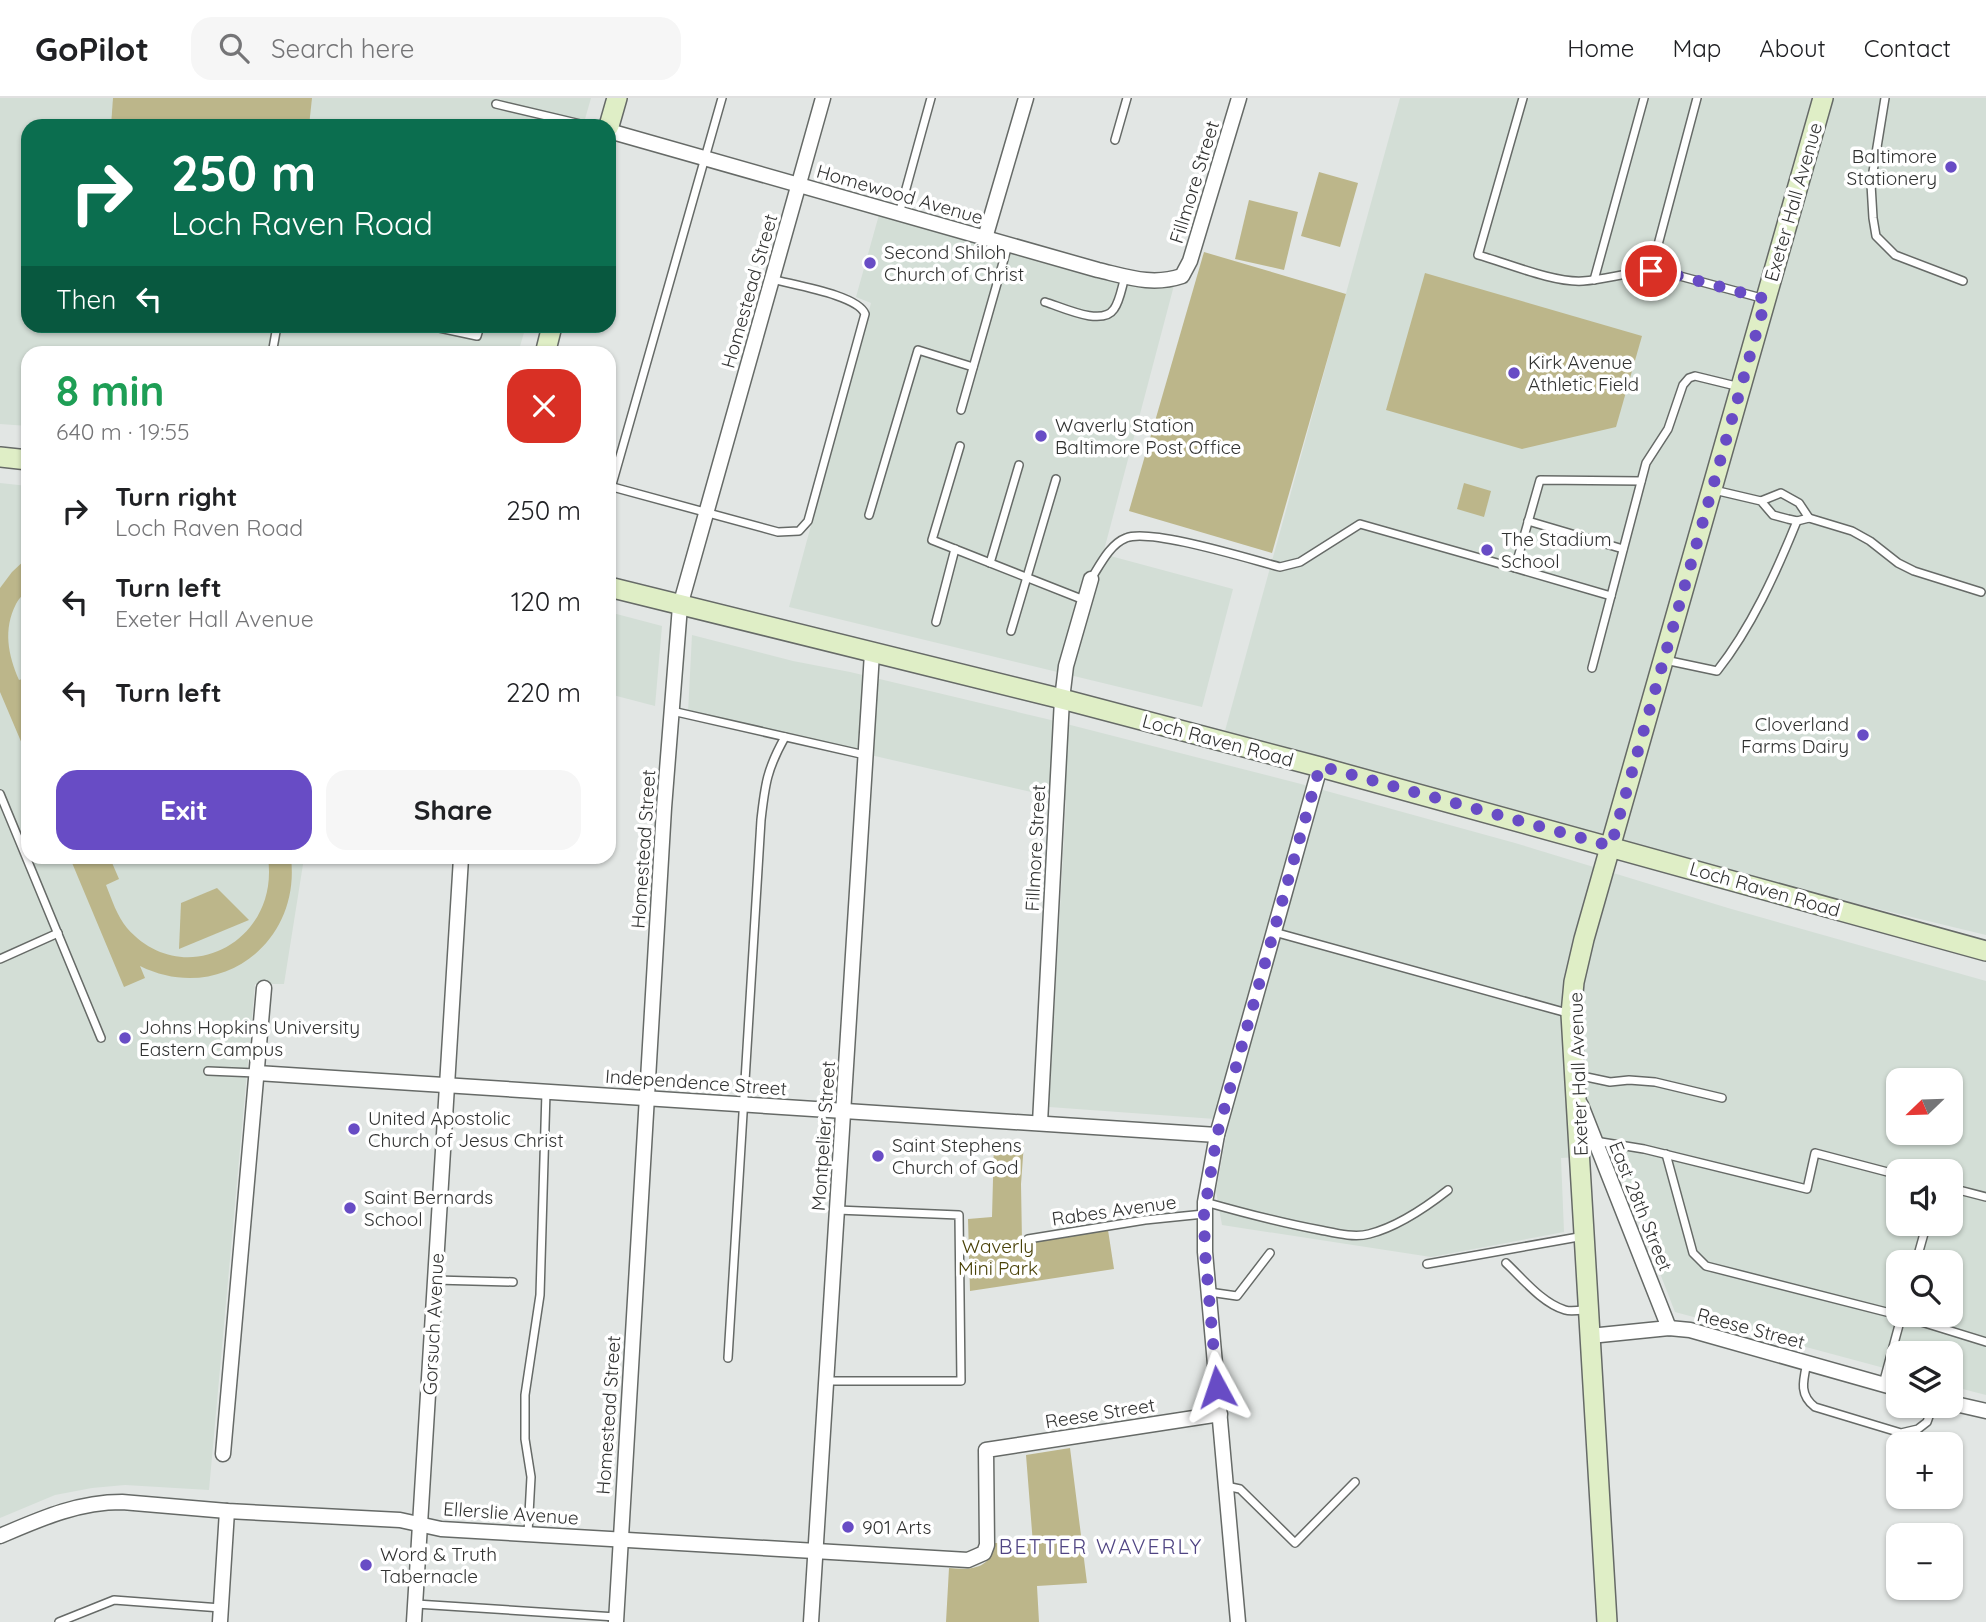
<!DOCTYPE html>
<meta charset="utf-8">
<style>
:root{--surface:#fff;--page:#f6f6f6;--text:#202124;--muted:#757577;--line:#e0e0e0;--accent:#684cc5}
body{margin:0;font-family:Quicksand,sans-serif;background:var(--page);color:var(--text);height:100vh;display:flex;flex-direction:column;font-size:26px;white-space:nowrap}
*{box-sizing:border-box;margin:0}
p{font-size:23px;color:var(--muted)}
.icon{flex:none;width:38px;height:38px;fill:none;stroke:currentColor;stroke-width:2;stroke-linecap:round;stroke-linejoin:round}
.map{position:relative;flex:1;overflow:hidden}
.details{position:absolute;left:21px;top:248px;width:595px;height:518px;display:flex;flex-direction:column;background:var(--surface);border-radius:21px;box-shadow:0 2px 5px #0004}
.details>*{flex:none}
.guide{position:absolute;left:21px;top:21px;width:595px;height:214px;border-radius:21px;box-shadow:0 2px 5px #0004;background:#0b6e4f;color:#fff;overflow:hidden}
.needle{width:46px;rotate:247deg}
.fabs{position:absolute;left:1886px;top:970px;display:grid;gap:14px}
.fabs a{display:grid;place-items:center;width:77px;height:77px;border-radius:14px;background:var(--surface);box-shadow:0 2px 5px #0004;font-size:35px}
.pin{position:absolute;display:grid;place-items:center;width:60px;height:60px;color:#fff;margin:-30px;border:4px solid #fff;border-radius:50%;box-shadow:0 2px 7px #0007}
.me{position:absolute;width:77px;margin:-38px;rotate:355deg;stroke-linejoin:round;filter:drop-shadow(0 0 5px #0008)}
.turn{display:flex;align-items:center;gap:24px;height:147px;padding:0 35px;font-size:32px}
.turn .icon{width:91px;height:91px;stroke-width:2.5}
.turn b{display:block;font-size:49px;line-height:60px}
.then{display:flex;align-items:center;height:66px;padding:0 35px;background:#0003;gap:14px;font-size:26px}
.round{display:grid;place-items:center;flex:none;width:74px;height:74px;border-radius:21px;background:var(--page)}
.summary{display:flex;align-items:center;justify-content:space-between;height:119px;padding:0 35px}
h1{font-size:42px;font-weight:700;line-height:52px;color:#1e9e55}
.primary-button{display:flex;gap:14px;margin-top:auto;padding:14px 35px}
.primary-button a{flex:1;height:80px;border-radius:21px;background:var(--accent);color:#fff;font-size:28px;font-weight:700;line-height:80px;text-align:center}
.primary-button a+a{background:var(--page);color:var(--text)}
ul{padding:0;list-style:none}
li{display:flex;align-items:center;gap:21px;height:91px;padding:0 35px}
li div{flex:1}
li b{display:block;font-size:26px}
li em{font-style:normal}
header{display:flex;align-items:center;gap:42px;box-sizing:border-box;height:98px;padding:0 35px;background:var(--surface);border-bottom:2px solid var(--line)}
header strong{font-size:33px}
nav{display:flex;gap:38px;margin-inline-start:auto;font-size:24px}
.search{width:490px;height:63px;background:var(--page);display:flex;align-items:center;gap:18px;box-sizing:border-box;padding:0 24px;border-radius:21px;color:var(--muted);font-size:26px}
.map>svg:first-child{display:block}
.built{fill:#d3ded6;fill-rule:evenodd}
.green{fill:#bcb68a}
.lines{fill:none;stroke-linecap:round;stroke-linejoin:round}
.lane-casing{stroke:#666a67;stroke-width:10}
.street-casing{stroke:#666a67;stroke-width:17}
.secondary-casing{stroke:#666a67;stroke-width:22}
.lane{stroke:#fff;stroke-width:7}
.street{stroke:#fff;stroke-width:14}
.secondary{stroke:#dfeec6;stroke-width:19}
.route{stroke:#684cc5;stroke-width:12;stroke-dasharray:0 21.6}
.poi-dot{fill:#684cc5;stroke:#fff;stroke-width:2.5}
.labels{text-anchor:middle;stroke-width:7;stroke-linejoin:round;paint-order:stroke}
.poi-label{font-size:19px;fill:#313231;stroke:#fff;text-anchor:start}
.street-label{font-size:19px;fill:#313231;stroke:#fff}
.park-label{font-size:19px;fill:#494107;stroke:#fff}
.neighbourhood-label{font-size:21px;letter-spacing:2px;fill:#504583;stroke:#fff}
</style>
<header>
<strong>GoPilot</strong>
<div class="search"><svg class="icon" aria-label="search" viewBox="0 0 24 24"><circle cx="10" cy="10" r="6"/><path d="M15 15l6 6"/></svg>Search here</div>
<nav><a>Home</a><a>Map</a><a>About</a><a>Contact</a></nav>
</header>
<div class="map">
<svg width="1986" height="1524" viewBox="0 0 1986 1524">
<rect width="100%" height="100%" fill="#e2e6e4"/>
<g class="built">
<polygon points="0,0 591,0 583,28 28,28 28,228 526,228 518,255 28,256 28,328 0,326"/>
<polygon points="1400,0 1986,0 1986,837 1613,747 1223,640"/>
<polygon points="882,106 1152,183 1177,176 1103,456 1233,491 1202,609 789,509 871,205 856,199"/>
<polygon points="0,385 28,388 28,760 304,760 284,886 255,886 209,1392 125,1387 92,1390 55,1397 0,1420"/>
<polygon points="609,514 662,528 655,608 609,596"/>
<path d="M692 537 793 563 850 574 1051 622 1301 686 1515 745 1728 810 1986 883V1297L1951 1288V1255H1899V1274L1675 1214 1614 1057 1561 1060 1564 1134 1431 1159 1222 1127 1216 1093 1229 1022 1049 1009 1066 702 688 615ZM1899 982H1951V1034H1899ZM1899 1073H1951V1125H1899ZM1899 1164H1951V1216H1899Z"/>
</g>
<g class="green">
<polygon points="113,0 312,0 309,28 111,28"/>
<polygon points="1319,74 1358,85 1340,149 1301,138"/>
<polygon points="1249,102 1298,114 1284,172 1235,161"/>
<polygon points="1204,154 1346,196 1272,455 1129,413"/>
<polygon points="1425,175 1642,238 1616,329 1522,351 1386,312"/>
<polygon points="1464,385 1491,393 1484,419 1457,411"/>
<path d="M28 459C28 467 30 479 28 487 27 493 19 500 16 506 3 531 8 557 19 582L28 579V660L0 594V490L12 474Z"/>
<path d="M70 760H110L119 781 106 787C112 802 117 818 127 830 183 894 280 845 268 760H291C301 846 219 907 140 868L145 880 124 889Z"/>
<polygon points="217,790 249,822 179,851 181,805"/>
<polygon points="994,1044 1024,1045 1021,1086 1022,1144 1108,1132 1114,1171 970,1193 968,1121 992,1119"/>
<path d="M1070 1350 1087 1485 1037 1488 1039 1524H946L949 1470C969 1472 992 1472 994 1445L1033 1446 1026 1357Z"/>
</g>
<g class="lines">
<g class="lane-casing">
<g id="lane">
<path d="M1523 0 1478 157C1507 165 1554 185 1583 183 1611 181 1636 171 1665 174L1765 201"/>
<polyline points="1885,0 1871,86 1873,120 1876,138 1895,157 1963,183"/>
<polyline points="496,6 589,28"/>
<polyline points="1115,42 1127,0"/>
<polyline points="899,116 931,0"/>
<polyline points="1651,173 1697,0"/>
<polyline points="1594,182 1644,0"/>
<path d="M1045 204C1062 209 1102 229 1114 211 1120 203 1122 188 1125 179"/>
<polyline points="430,228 477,238 480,228"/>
<polyline points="272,256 277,228"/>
<polyline points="961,312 1008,147"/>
<polyline points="960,348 932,442 1084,502"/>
<path d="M609 388 778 434 799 433 808 423 865 216C858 197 793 187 772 181"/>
<polyline points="1714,392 1761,403 1773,417 1788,421 1797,423 1809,420 1852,433 1870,443 1898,465 1914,473 1981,494"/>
<polyline points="609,397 722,0"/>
<polyline points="1761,403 1781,395 1799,405 1809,420"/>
<polyline points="869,417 918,252 973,269"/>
<polyline points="1528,423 1623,451"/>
<polyline points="990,465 1019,367"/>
<path d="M1091 481C1100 467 1110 446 1126 440 1150 430 1249 461 1280 469L1300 464 1360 426 1515 470"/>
<polyline points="1611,498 1515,470 1540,382 1641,383"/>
<polyline points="936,524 955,451"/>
<polyline points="1011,533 1056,381"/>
<path d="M1665 562 1717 573C1751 530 1776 475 1797 423"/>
<polyline points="1592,570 1646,365 1668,331 1683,287 1689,280 1695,278 1740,289"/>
<polyline points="672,613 865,657"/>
<polyline points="0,696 101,940"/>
<polyline points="1274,834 1571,916"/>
<polyline points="0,861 58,835"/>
<polyline points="208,973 256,975"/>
<polyline points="1577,977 1610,984 1629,982 1655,984 1722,1000"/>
<polyline points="1595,1043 1644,1051 1807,1091 1815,1055 1899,1077"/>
<polyline points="1666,1056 1693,1155 1706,1168 1902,1218 1986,1244"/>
<polyline points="1951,1090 1986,1099"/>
<path d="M1205 1104C1244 1115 1281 1125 1320 1132 1335 1135 1354 1140 1369 1136 1397 1129 1425 1110 1448 1092"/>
<polyline points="1028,1141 1145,1122 1204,1116"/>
<polyline points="1916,1164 1925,1132"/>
<path d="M1506 1165C1523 1181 1542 1205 1565 1212 1572 1214 1581 1212 1588 1211"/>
<polyline points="1427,1166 1584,1138"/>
<polyline points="435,1182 513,1184"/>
<polyline points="1209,1194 1237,1198 1270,1155"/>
<path d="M728 1260 761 722C765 686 767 671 785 639"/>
<path d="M1807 1265C1803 1283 1799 1297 1815 1309L1901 1335 1918 1331 1927 1324 1933 1307"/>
<polyline points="826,1283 961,1283 959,1117 837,1112"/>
<polyline points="1883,1286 1902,1216"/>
<polyline points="1226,1388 1240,1391 1295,1445 1355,1384"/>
<polyline points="528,1435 531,1379 525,1341 525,1297 540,1197 546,994"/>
<polyline points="416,1506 616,1519"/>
<polyline points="59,1524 114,1502 221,1510"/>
</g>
</g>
<g class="street-casing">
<g id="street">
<path d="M609 33 1098 172C1128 179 1152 188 1182 178L1190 163 1239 0"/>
<polyline points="985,140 1026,0"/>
<polyline points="257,975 1217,1037"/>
<polyline points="1581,1007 1669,1230"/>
<polyline points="1040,1025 1062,601 1066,568 1091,481"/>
<polyline points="1590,1238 1669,1230 1690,1232 1899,1291"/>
<polyline points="1951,1305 1986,1313"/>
<polyline points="223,1356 264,890"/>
<path d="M0 1438C40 1421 77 1404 122 1404L227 1413 400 1422 441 1431 968 1462 984 1455 987 1447 986 1352 1220 1316"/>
<polyline points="220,1524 227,1413"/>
<polyline points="414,1524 461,760"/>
<polyline points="616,1524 664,710 680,508 823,0"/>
<polyline points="811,1524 872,555"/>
<polyline points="1238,1524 1205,1154 1205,1104 1217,1037 1320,669"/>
</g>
</g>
<g class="secondary-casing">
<g id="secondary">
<polyline points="609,28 617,0"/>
<polyline points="545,256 552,228"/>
<polyline points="0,359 28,362"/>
<polyline points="609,489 1062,601 1320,669 1986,853"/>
<polyline points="1607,1524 1571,916 1574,884 1584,841 1823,0"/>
</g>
</g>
<use href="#lane" class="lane"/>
<use href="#street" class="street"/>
<use href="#secondary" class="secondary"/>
</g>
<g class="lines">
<polyline class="route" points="1217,1289 1205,1154 1204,1116 1217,1037 1320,668 1611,748 1766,201 1665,174 1651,173"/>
</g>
<g class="poi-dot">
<circle cx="1951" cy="69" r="7"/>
<circle cx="870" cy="165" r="7"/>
<circle cx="1514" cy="275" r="7"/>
<circle cx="1041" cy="338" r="7"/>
<circle cx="1487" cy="452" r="7"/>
<circle cx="1863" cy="637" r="7"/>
<circle cx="125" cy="940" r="7"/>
<circle cx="354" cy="1031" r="7"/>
<circle cx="878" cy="1058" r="7"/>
<circle cx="350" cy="1110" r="7"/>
<circle cx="848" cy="1429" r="7"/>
<circle cx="366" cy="1467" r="7"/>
</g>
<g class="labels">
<g class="poi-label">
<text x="1937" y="65" text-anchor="end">Baltimore<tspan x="1937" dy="22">Stationery</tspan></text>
<text x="884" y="161">Second Shiloh<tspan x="884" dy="22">Church of Christ</tspan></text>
<text x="1528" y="271">Kirk Avenue<tspan x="1528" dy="22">Athletic Field</tspan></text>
<text x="1055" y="334">Waverly Station<tspan x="1055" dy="22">Baltimore Post Office</tspan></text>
<text x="1501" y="448">The Stadium<tspan x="1501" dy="22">School</tspan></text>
<text x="1849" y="633" text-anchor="end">Cloverland<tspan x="1849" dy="22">Farms Dairy</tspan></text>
<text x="139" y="936">Johns Hopkins University<tspan x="139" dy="22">Eastern Campus</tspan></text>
<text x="368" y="1027">United Apostolic<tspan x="368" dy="22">Church of Jesus Christ</tspan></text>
<text x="892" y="1054">Saint Stephens<tspan x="892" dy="22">Church of God</tspan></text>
<text x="364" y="1106">Saint Bernards<tspan x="364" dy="22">School</tspan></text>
<text x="862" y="1436">901 Arts</text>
<text x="380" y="1463">Word &amp; Truth<tspan x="380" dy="22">Tabernacle</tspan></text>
</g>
<g class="street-label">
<text transform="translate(1194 84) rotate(-73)" y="7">Fillmore Street</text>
<text transform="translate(900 96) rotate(16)" y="7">Homewood Avenue</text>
<text transform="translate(1793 104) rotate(-74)" y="7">Exeter Hall Avenue</text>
<text transform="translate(749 193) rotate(-74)" y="7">Homestead Street</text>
<text transform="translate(1218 642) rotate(15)" y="7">Loch Raven Road</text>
<text transform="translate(1035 750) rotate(-87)" y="7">Fillmore Street</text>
<text transform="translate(643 751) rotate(-86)" y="7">Homestead Street</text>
<text transform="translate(1765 791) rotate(16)" y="7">Loch Raven Road</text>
<text transform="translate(1578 976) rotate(-92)" y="7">Exeter Hall Avenue</text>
<text transform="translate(696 984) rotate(4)" y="7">Independence Street</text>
<text transform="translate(823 1038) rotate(-86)" y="7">Montpelier Street</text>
<text transform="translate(1641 1108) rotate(68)" y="7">East 28th Street</text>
<text transform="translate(1114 1112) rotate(-8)" y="7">Rabes Avenue</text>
<text transform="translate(433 1226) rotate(-87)" y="7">Gorsuch Avenue</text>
<text transform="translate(1751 1230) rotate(15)" y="7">Reese Street</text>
<text transform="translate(1100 1315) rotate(-9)" y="7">Reese Street</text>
<text transform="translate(608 1317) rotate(-86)" y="7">Homestead Street</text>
<text transform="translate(511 1415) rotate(4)" y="7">Ellerslie Avenue</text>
</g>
<g class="park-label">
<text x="998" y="1155">Waverly<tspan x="998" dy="22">Mini Park</tspan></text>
</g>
<g class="neighbourhood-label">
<text x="1101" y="1456">BETTER WAVERLY</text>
</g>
</g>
</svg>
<div class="fabs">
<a><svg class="needle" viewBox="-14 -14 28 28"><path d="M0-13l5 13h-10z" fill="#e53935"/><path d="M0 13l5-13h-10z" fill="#757577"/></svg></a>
<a><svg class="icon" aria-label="sound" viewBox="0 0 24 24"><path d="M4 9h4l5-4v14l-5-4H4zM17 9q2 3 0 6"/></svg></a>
<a><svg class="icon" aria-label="search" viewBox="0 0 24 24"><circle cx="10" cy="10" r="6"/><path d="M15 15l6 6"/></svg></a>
<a><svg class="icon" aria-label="layers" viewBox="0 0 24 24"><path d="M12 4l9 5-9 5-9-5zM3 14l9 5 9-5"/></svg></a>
<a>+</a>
<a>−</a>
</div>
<div class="pin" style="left:1651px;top:173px;background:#d93025"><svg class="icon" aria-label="arrive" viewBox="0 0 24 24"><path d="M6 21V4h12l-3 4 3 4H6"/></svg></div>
<svg class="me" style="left:1217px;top:1289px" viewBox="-20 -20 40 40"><path d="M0-17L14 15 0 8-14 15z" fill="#684cc5" stroke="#fff" stroke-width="4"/></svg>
<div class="guide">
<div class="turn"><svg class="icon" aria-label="right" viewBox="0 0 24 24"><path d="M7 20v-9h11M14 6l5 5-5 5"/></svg><div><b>250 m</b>Loch Raven Road</div></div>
<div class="then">Then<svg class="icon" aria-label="left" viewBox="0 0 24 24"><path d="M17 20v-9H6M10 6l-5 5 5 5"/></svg></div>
</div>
<section class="details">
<div class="summary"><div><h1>8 min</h1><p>640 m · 19:55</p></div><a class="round" style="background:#d93025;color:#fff"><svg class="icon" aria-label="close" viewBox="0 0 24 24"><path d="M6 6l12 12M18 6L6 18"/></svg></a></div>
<ul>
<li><svg class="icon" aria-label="right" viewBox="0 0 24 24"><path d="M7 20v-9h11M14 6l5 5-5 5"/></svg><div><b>Turn right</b><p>Loch Raven Road</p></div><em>250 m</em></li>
<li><svg class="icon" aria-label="left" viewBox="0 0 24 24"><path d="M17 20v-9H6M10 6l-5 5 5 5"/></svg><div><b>Turn left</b><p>Exeter Hall Avenue</p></div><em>120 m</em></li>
<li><svg class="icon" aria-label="left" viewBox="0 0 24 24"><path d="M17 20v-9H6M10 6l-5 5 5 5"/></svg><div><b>Turn left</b></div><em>220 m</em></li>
</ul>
<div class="primary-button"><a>Exit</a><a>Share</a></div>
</section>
</div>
